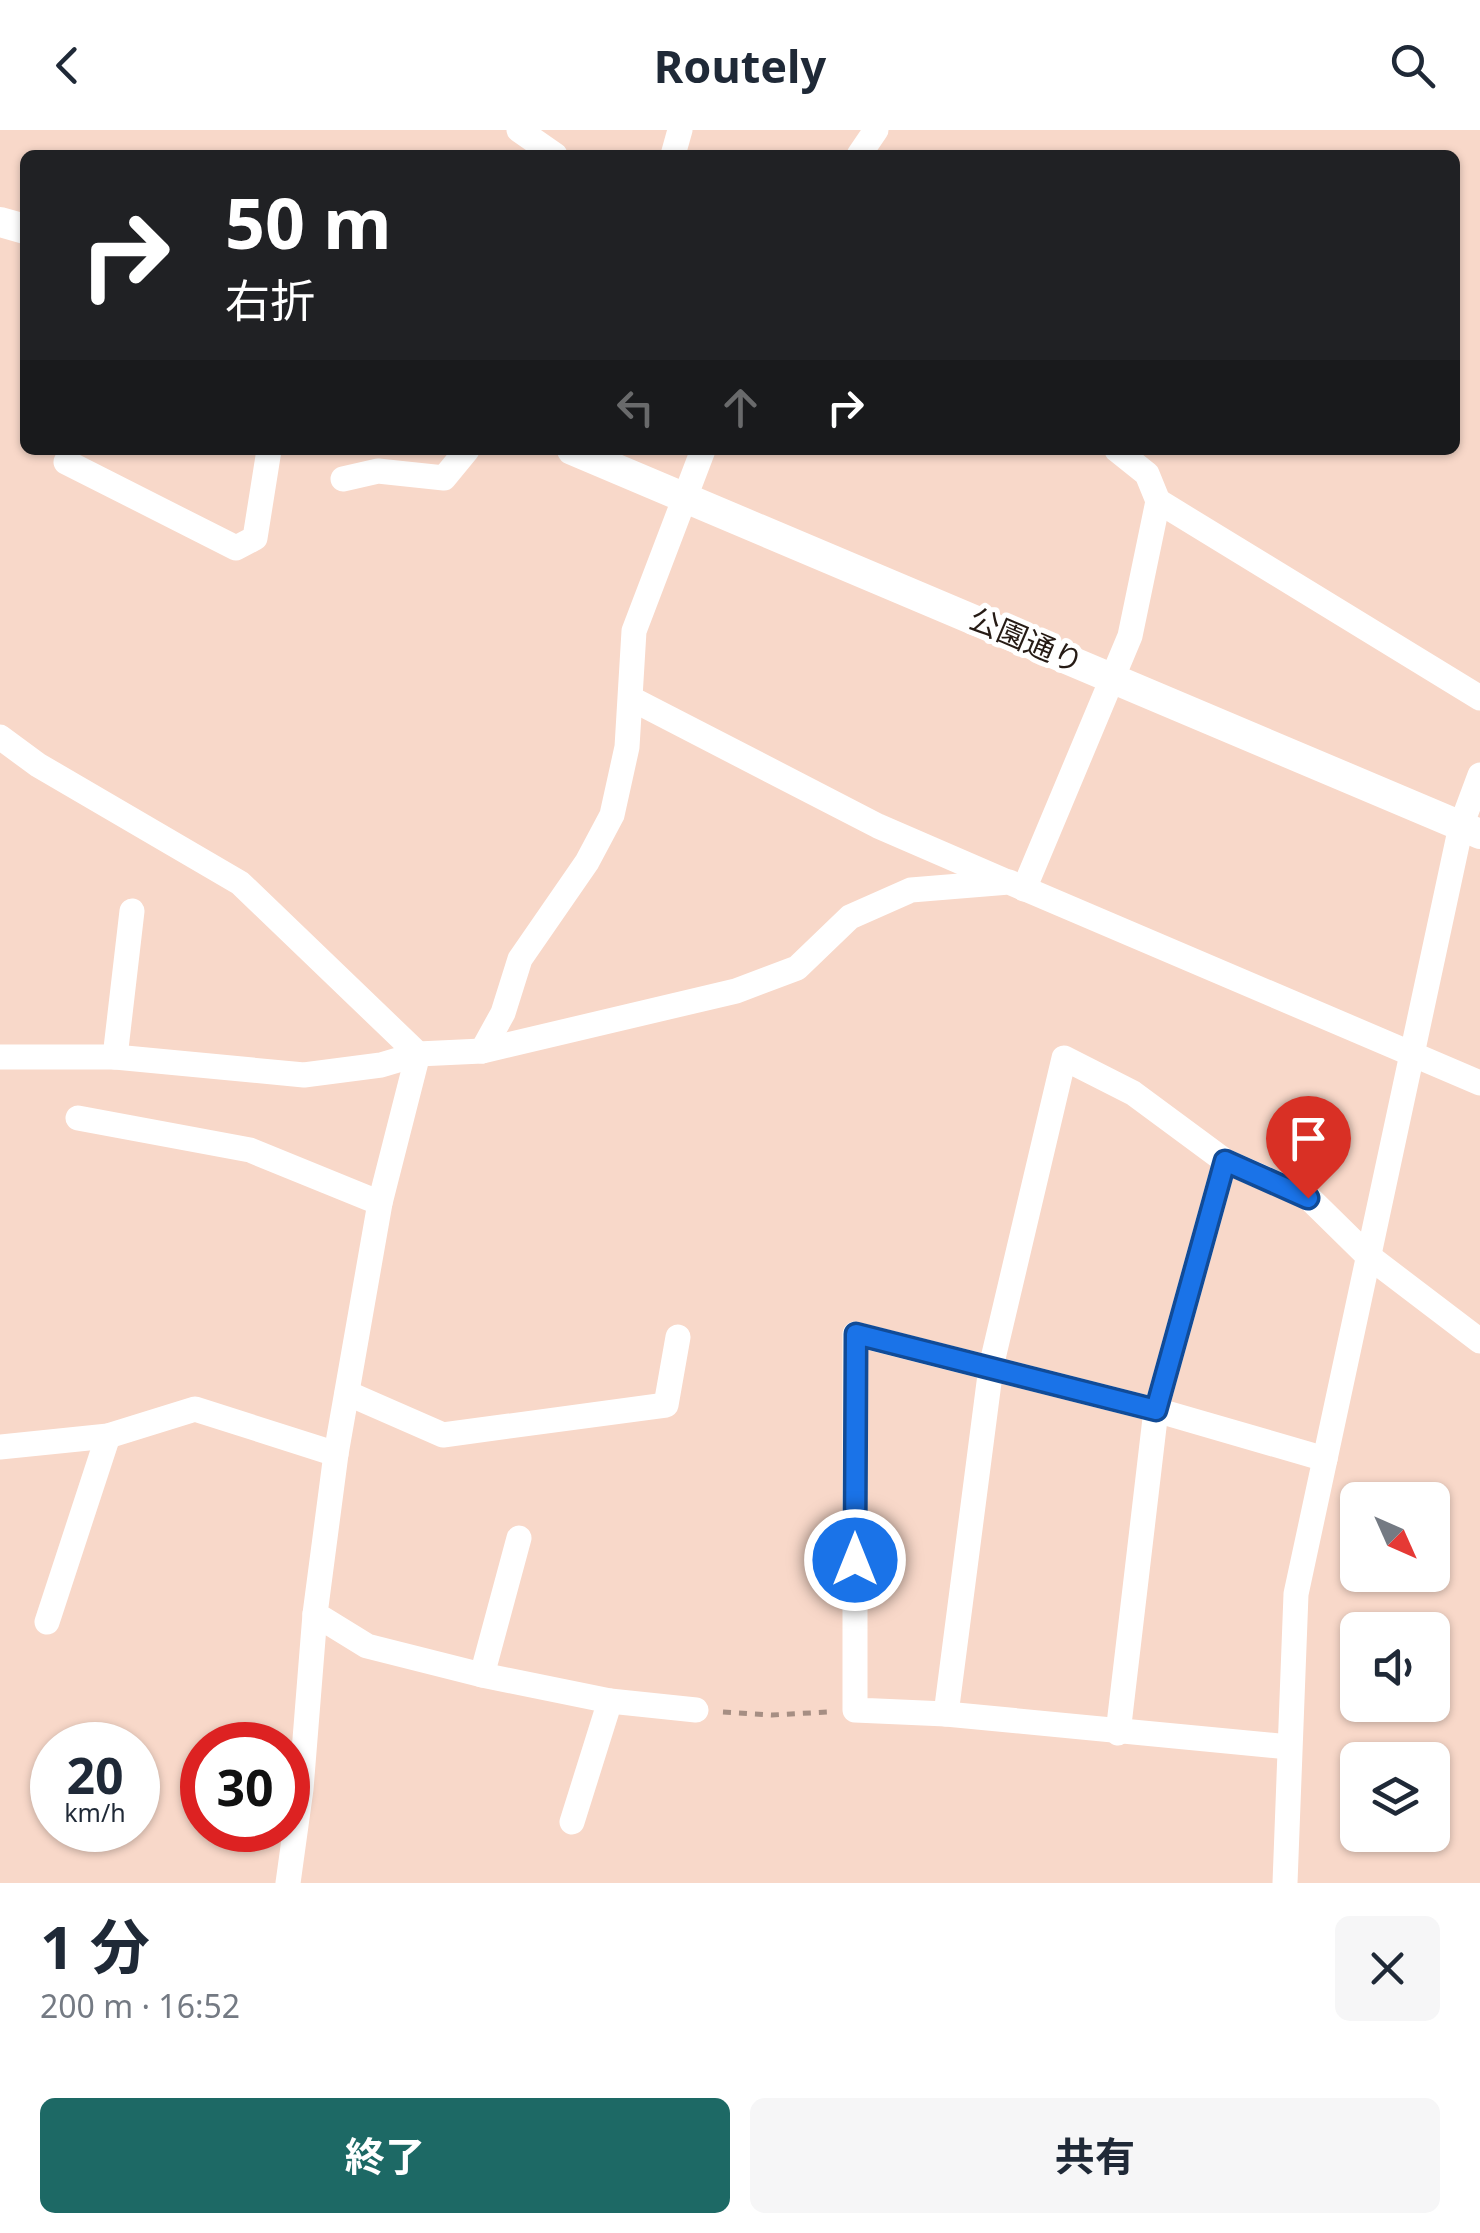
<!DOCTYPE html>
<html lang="ja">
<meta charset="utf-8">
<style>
:root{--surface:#fff;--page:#f6f6f7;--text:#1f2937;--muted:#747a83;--accent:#1d6965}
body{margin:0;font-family:"Noto Sans","Noto Sans JP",sans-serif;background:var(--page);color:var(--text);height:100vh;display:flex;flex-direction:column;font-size:38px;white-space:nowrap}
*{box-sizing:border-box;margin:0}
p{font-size:32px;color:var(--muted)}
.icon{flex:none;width:55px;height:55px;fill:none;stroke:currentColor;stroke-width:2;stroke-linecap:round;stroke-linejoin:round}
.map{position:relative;height:1753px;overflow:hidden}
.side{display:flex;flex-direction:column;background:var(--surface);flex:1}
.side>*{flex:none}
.guide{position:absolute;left:20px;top:20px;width:1440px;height:305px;border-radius:15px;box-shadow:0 2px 8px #0004;background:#202124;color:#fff;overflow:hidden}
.needle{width:65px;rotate:135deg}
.controls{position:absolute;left:1340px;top:1352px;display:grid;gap:20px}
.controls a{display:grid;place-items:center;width:110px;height:110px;border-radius:15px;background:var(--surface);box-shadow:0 2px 8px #0004;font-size:50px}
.speed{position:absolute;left:30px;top:1592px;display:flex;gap:20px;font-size:50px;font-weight:700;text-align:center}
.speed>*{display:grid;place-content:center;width:130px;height:130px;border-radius:50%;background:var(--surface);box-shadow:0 2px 8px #0004;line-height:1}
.speed small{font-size:25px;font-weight:400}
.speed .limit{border:15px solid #d22;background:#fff;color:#111}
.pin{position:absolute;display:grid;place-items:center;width:85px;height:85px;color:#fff;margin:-102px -42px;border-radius:50% 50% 50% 0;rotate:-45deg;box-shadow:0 0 10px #0007}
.pin .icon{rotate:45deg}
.me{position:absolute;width:110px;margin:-55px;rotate:0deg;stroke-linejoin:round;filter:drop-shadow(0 0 8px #0008)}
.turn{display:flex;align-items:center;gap:35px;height:210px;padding:0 40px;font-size:45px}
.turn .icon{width:130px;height:130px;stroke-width:2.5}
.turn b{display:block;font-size:70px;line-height:85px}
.lanes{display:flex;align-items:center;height:95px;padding:0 40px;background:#0003;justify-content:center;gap:50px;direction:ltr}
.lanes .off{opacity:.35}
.round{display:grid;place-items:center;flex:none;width:105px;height:105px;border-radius:15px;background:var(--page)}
.summary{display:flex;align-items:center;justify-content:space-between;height:170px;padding:0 40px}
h1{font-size:60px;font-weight:700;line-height:75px}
.action{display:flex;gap:20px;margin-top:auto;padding:20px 40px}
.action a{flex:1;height:115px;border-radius:15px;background:var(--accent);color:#fff;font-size:40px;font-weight:700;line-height:115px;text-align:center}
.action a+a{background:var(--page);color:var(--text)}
header{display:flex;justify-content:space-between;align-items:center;height:130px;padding:0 40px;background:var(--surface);font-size:45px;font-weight:700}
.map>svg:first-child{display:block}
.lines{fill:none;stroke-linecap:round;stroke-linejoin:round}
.path{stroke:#a68e83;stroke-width:5;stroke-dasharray:8 8;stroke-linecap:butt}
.minor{stroke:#fff;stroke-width:25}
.tertiary{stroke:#fff;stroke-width:30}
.route-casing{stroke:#114b97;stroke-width:25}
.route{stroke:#1a73e8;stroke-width:18}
.labels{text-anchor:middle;stroke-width:10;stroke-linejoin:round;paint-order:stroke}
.street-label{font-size:30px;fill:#261b15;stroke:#fff}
</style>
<header><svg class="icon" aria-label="back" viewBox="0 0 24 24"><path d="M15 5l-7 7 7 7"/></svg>Routely<svg class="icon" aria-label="search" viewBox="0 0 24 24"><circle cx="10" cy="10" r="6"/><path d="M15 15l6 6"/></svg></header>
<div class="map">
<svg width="1480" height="1753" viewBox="0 0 1480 1753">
<rect width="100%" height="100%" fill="#f8d8c9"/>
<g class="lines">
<polyline class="path" points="723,1582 772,1585 827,1582"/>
<g class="minor">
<polyline points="519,0 555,25"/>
<polyline points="673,25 680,0"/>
<polyline points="859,25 876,0"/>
<polyline points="66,332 236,418 255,408 269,320"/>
<polyline points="343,349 378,341 444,348 467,320"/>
<polyline points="1158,371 1480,568"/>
<polyline points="632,569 878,696 1005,751"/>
<polyline points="0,607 38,635 240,753 418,924 380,1073 336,1324 315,1484 367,1516 482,1545 610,1571 696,1580"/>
<polyline points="1024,759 1130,506 1158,371 1147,344 1117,320"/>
<polyline points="482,921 503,883 520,829 587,732 612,685 627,617 634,501 703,320"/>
<polyline points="0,927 115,927 304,945 381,935 418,924 482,921 736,861 797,838 850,787 911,760 1009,752 1480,953"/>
<polyline points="115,927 132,781"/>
<polyline points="78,988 250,1020 380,1073"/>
<polyline points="347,1263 443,1305 666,1275 678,1207"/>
<polyline points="0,1317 108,1306 195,1279 336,1324"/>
<polyline points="47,1492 108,1306"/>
<polyline points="482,1545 519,1408"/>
<polyline points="946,1584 991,1237 1064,928 1133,963 1225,1031 1308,1067 1367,1125 1480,1211"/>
<polyline points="1118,1603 1156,1280 1225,1031"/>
<polyline points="1289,1617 946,1584 855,1580 855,1204 1156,1280 1325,1329"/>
<polyline points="572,1692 610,1571"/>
<polyline points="288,1753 301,1659 315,1484"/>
<polyline points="1285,1753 1296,1464 1461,696 1480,645"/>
</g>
<g class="tertiary">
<polyline points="0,92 25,99"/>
<polyline points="572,320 1480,704"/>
</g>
</g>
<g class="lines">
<g class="route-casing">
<polyline id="route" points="855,1430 856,1204 1156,1280 1225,1031 1308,1068"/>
</g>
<use href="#route" class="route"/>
</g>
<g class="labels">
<g class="street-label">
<text transform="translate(1026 511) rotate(23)" y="10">公園通り</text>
</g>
</g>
</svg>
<div class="controls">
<a><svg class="needle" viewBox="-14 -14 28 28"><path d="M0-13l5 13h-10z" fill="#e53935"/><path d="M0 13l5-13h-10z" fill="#747a83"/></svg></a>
<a><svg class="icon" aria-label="sound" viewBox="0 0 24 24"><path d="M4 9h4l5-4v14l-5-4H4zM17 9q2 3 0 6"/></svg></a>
<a><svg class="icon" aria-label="layers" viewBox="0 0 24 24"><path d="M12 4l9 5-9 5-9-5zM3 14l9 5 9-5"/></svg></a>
</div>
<div class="speed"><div>20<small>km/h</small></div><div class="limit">30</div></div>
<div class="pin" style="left:1308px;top:1068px;background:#d93025"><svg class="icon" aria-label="arrive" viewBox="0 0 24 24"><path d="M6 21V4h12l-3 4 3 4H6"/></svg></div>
<svg class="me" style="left:855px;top:1430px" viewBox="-20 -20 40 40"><circle r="17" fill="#1a73e8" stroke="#fff" stroke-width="3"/><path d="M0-11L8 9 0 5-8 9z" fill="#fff"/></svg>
<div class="guide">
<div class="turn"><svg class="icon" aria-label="right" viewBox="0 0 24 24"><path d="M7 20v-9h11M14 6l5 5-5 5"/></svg><div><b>50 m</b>右折</div></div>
<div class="lanes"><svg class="icon off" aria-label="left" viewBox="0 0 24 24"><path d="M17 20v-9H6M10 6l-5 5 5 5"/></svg><svg class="icon off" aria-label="ahead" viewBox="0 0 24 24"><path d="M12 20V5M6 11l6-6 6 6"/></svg><svg class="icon" aria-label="right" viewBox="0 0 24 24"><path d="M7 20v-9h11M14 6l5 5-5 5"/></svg></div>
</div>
</div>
<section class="side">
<div class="summary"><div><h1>1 分</h1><p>200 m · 16:52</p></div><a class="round"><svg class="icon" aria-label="close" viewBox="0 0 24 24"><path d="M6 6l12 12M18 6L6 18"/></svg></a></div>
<div class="action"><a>終了</a><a>共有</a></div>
</section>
